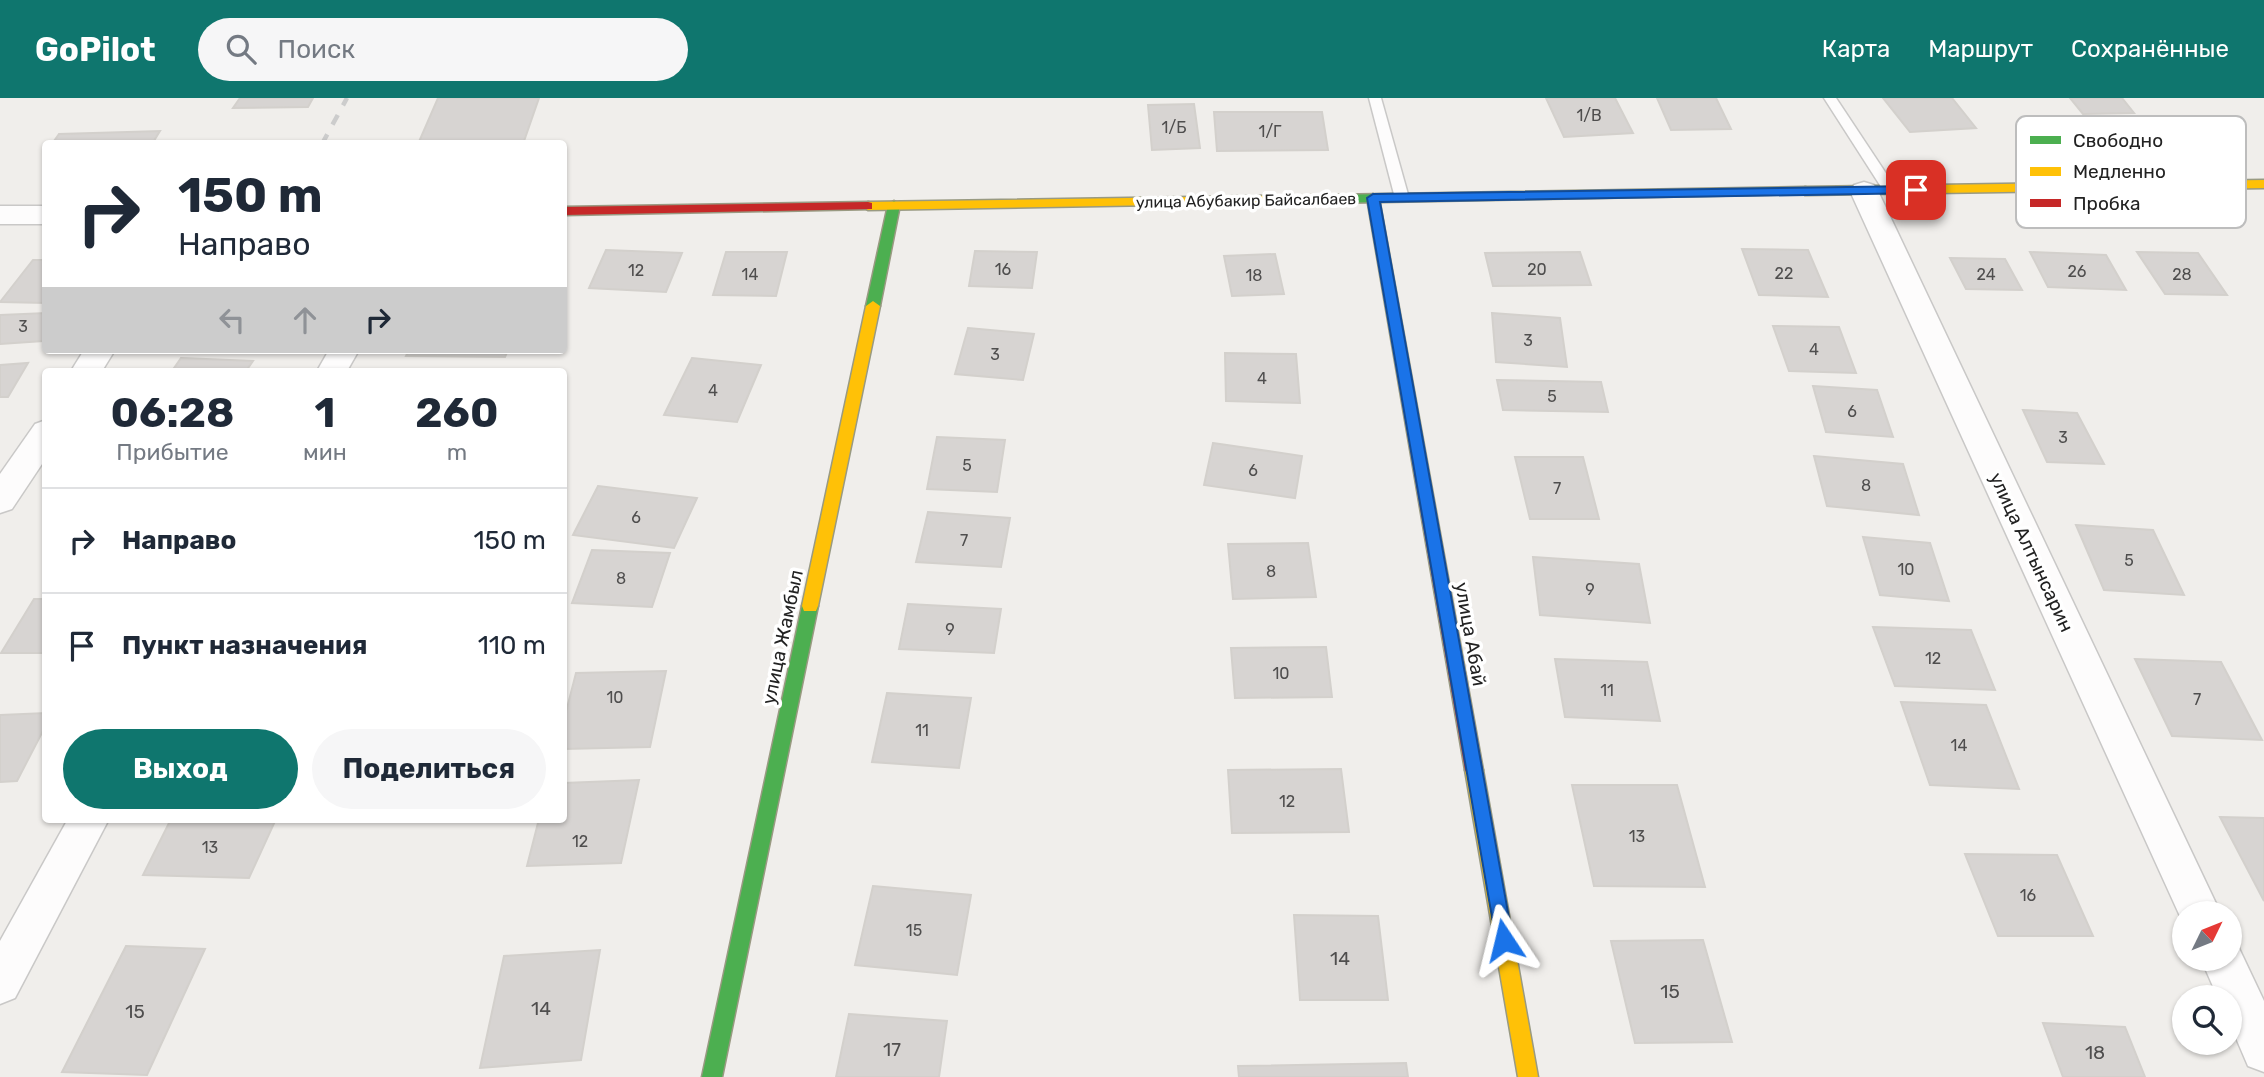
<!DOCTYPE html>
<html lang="ru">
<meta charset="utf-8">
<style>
:root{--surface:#fff;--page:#f6f6f7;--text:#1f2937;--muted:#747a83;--line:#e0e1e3;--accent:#0f766e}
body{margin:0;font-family:Rubik,sans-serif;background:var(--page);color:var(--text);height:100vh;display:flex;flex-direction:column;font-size:26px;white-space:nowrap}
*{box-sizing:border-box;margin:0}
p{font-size:23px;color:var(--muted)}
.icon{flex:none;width:38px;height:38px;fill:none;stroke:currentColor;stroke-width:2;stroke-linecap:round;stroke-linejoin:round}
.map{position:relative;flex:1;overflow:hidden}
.panel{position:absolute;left:42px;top:270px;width:525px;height:455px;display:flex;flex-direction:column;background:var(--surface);border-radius:7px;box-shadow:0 2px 5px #0004}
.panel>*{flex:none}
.top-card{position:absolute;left:42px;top:42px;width:525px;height:214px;border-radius:7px;box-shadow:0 2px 5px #0004;background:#fff;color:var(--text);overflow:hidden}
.needle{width:46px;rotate:47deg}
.buttons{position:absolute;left:2172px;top:803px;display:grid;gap:14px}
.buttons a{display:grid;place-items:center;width:70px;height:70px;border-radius:50%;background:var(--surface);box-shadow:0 2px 5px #0004;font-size:35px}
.pin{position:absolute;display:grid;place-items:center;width:60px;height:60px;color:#fff;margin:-30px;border-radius:14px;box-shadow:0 4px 10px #0006}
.me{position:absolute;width:77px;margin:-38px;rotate:350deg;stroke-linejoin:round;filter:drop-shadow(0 0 5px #0008)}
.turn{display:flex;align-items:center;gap:24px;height:147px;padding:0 21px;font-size:32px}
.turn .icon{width:91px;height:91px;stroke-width:2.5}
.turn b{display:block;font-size:49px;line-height:60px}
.lanes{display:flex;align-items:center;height:66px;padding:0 21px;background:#0003;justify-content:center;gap:35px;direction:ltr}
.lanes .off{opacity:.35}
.eta{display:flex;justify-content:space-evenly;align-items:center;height:119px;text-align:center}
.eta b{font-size:42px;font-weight:700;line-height:49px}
.cta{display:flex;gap:14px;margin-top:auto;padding:14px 21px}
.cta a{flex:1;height:80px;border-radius:42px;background:var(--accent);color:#fff;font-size:28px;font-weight:700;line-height:80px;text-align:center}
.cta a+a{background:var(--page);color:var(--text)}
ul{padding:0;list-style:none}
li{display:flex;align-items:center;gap:21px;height:105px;padding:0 21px;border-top:2px solid var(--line)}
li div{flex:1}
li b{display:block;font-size:26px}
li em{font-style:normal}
header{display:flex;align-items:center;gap:42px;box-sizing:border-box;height:98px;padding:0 35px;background:var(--accent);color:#fff}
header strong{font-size:33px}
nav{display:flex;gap:38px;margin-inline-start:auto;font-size:24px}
.search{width:490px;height:63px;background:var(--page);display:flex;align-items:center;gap:18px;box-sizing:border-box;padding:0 24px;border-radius:38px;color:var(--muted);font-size:26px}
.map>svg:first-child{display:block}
.building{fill:#d7d4d2;stroke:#d3d0cc;stroke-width:2}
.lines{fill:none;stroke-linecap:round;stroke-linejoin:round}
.lane-casing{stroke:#c9c8c7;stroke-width:3}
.street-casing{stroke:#c9c8c7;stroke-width:3}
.fast-casing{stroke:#999a82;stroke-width:3}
.slow-casing{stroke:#999a82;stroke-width:3}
.jam-casing{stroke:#999a82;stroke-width:3}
.lane{fill:#fdfcfc;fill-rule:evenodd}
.street{fill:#fdfcfc;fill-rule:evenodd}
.fast{fill:#4caf50;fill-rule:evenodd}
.slow{fill:#ffc107;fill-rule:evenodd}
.jam{fill:#c62828;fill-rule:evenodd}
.rail{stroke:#ccc;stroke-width:4.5;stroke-dasharray:11 11;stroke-linecap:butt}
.route{fill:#1a73e8;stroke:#114b97;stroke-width:2}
.labels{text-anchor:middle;stroke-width:7;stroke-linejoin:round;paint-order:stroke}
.number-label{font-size:16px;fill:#4f4e4e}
.far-street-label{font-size:16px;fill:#222;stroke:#fff}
.street-label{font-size:19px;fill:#222;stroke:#fff}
.near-number-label{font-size:19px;fill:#4f4e4e}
.key{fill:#fff;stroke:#bdbdbd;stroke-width:2}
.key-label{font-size:19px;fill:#222}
</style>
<header>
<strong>GoPilot</strong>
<div class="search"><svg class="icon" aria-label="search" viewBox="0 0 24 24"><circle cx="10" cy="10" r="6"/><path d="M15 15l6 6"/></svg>Поиск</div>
<nav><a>Карта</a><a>Маршрут</a><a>Сохранённые</a></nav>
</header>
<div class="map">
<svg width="2264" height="979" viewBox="0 0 2264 979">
<rect width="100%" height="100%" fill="#f0eeeb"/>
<g class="building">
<polygon points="240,0 313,0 308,9 233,10"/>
<polygon points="438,0 539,0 523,46 418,46"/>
<polygon points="1546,0 1615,0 1633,35 1564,39"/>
<polygon points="1657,0 1716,0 1731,31 1671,32"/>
<polygon points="1883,0 1952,0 1976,30 1910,34"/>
<polygon points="2070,0 2122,0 2134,15 2083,16"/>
<polygon points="1194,6 1200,50 1152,52 1148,7"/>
<polygon points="1214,14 1322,14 1328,52 1217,53"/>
<polygon points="160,33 152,46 52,46 59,36"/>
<polygon points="1742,151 1808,152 1828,199 1759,197"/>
<polygon points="606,152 682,155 666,194 589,190"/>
<polygon points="975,153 1037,154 1032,190 969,188"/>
<polygon points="726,154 787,154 776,198 713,197"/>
<polygon points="1580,154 1591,187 1493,188 1485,155"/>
<polygon points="2030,154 2106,157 2126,192 2048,189"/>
<polygon points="2137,154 2198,155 2227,197 2165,196"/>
<polygon points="1275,156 1284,196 1232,198 1224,158"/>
<polygon points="1950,160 2005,161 2022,192 1966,191"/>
<polygon points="33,162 46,162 46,205 0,204"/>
<polygon points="46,215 43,243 0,246 0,217"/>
<polygon points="1492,215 1560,220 1567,269 1496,264"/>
<polygon points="1773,228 1839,229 1856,275 1789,273"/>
<polygon points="968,230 1034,236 1023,282 955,276"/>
<polygon points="409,252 508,252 505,259 406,258"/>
<polygon points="1225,255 1296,256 1300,305 1226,303"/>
<polygon points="181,260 253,263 246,273 172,273"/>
<polygon points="692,260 761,267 737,324 664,317"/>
<polygon points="28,265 8,299 0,299 0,267"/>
<polygon points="1497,282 1601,284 1608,314 1503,312"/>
<polygon points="1813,288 1877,292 1893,339 1826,334"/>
<polygon points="2023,312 2077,315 2104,366 2047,364"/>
<polygon points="937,339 1005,342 997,394 927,391"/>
<polygon points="1213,345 1302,358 1295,400 1204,387"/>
<polygon points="1814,358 1903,366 1919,417 1827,408"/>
<polygon points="1515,359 1583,359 1599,421 1530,421"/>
<polygon points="598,388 697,400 674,450 573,437"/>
<polygon points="928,414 1010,420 1001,469 916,464"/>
<polygon points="2076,427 2153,432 2184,497 2104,492"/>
<polygon points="1863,439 1930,445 1949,503 1880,497"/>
<polygon points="1308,445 1316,499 1233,501 1228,446"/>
<polygon points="592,452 670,455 652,509 572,505"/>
<polygon points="1533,459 1639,466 1650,525 1540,517"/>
<polygon points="34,501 46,501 46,555 1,555"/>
<polygon points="908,506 1001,511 994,555 899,551"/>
<polygon points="1873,529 1971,532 1995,592 1895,588"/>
<polygon points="1326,549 1332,599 1235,600 1231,550"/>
<polygon points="1555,561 1647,564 1660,623 1565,619"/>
<polygon points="2135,561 2221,564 2262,642 2172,638"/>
<polygon points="666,573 650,649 564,651 564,622 576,575"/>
<polygon points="887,595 971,600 959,670 872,664"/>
<polygon points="1901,604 1986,607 2019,691 1930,687"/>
<polygon points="46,615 46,627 17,683 0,684 0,617"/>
<polygon points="1341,671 1349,734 1232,735 1228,672"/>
<polygon points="639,682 621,765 527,768 539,721 564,721 564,685"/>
<polygon points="1572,687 1677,687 1705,789 1594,788"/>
<polygon points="2220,719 2264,720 2264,803"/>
<polygon points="171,721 276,721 249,780 143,777"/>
<polygon points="1965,756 2057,757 2093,838 1998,838"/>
<polygon points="873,788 971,797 957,877 855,867"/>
<polygon points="1294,817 1378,818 1388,902 1300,902"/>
<polygon points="1703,842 1732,944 1635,945 1611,843"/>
<polygon points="126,848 205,851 147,977 62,974"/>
<polygon points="600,852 581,962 480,970 504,858"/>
<polygon points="849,916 947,923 939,979 836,979"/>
<polygon points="2043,925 2125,929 2145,979 2063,979"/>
<polygon points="1406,965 1408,979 1239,979 1238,968"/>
</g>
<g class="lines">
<g class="lane-casing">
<g id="lane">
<polygon points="1369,0 1381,0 1409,100 1407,103 1397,103 1395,100"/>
<polygon points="1824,0 1836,0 1897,92 1895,95 1885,95"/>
</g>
</g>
<g class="street-casing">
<g id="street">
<polygon points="1864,84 1874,87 1878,93 2221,816 2184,816 2184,827 1850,93 1854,87"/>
<rect x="0" y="108" width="46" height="18"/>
<polygon points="84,252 115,252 102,273 71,273"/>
<polygon points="329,252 359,252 347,273 317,273"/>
<polygon points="46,322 46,360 12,411 0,415 0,376 35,326"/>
<polygon points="68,721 109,721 15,900 0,906 0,843"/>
<polygon points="2230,843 2237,846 2264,903 2264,974 2248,968 2230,926 2230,900 2218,900 2201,861 2230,861"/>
</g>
</g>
<g class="fast-casing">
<g id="fast">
<polygon points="1805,89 1809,90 1809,96 1328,105 1322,101 1328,97"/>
<polygon points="894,103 900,107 880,208 873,213 866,208 888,107"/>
<polygon points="810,501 816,503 818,508 722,979 702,979 802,508 804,503"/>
</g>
</g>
<g class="slow-casing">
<g id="slow">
<polygon points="2264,82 2264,90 1805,97 1799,93 1805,89"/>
<polygon points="1328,97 1334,101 1332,104 868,112 862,108 868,104"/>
<polygon points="873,203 880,208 818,508 816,513 804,513 802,508 866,208"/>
<polygon points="1474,664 1480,666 1483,672 1538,979 1518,979 1465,672 1468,666"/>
</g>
</g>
<g class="jam-casing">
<g id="jam">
<polygon points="1373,96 1379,100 1483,672 1480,678 1474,680 1468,678 1465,672 1367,100"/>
<polygon points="868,104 872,105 872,111 564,117 564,109"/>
</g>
</g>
<use href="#lane" class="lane"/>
<use href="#street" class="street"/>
<use href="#fast" class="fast"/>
<use href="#slow" class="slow"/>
<use href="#jam" class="jam"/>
<polyline class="rail" points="322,46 347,0"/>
</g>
<polygon class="route" points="1916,88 1921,89 1921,95 1380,104 1513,842 1510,848 1504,851 1497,848 1367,100 1373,96"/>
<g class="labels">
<g class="number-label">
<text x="1589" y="23">1/В</text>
<text x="1174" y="35">1/Б</text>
<text x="1270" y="39">1/Г</text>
<text x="1003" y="177">16</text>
<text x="1537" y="177">20</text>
<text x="636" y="178">12</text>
<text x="2077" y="179">26</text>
<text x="1784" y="181">22</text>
<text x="750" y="182">14</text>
<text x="1986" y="182">24</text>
<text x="2182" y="182">28</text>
<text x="1254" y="183">18</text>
<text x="23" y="234">3</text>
<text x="1528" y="248">3</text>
<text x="1814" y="257">4</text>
<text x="995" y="262">3</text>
<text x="1262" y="286">4</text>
<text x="713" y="298">4</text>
<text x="1552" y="304">5</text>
<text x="1852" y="319">6</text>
<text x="2063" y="345">3</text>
<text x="967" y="373">5</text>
<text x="1253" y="378">6</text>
<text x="1866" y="393">8</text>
<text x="1557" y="396">7</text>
<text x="636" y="425">6</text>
<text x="964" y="448">7</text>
<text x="2129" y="468">5</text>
<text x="1906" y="477">10</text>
<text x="1271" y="479">8</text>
<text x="621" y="486">8</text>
<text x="1590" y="497">9</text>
<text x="950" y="537">9</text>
<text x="1933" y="566">12</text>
<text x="1281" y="581">10</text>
<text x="1607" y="598">11</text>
<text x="615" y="605">10</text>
<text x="2197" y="607">7</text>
<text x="922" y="638">11</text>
<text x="1959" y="653">14</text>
<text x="1287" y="709">12</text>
<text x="1637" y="744">13</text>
<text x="580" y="749">12</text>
<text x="210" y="755">13</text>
<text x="2028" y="803">16</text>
<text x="914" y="838">15</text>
</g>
<g class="far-street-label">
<text transform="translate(1246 102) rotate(-1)" y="6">улица Абубакир Байсалбаев</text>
</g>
<g class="street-label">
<text transform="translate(2032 454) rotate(65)" y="7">улица Алтынсарин</text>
<text transform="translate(1471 536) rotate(80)" y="7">улица Абай</text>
<text transform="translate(782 539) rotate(-78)" y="7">улица Жамбыл</text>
</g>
<g class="near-number-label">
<text x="1340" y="867">14</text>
<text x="1670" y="900">15</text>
<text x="541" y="917">14</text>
<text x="135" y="920">15</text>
<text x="892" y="958">17</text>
<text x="2095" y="961">18</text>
</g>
</g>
<rect x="2016" y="18" width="230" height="112" rx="10" class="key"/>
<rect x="2030" y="38" width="31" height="8" fill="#4caf50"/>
<rect x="2030" y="69" width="31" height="9" fill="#ffc107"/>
<rect x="2030" y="101" width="31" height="8" fill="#c62828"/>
<g class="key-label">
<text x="2073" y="49">Свободно</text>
<text x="2073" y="80">Медленно</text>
<text x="2073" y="112">Пробка</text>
</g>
</svg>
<div class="buttons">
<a><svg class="needle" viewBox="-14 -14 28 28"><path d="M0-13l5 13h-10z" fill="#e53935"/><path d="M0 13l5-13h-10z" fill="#747a83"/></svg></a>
<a><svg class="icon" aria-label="search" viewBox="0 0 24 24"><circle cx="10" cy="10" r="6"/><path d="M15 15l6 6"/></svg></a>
</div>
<div class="pin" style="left:1916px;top:92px;background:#d93025"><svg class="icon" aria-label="arrive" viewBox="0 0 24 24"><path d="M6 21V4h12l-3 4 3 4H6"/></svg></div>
<svg class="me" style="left:1504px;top:842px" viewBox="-20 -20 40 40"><path d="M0-17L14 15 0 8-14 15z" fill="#1a73e8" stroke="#fff" stroke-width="4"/></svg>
<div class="top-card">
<div class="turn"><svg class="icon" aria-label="right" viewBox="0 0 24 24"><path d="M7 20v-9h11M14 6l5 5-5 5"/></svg><div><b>150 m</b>Направо</div></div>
<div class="lanes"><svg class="icon off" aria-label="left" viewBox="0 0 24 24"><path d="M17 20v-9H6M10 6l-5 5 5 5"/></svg><svg class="icon off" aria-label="ahead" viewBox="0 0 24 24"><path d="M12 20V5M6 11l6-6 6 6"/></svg><svg class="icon" aria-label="right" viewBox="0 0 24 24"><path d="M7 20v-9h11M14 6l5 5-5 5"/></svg></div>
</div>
<section class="panel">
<div class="eta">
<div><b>06:28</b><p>Прибытие</p></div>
<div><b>1</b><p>мин</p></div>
<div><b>260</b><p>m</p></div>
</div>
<ul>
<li><svg class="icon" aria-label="right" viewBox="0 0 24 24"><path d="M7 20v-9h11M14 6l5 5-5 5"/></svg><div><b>Направо</b></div><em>150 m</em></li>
<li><svg class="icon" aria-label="arrive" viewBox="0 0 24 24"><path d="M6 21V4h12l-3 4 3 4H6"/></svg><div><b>Пункт назначения</b></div><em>110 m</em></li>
</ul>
<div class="cta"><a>Выход</a><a>Поделиться</a></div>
</section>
</div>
